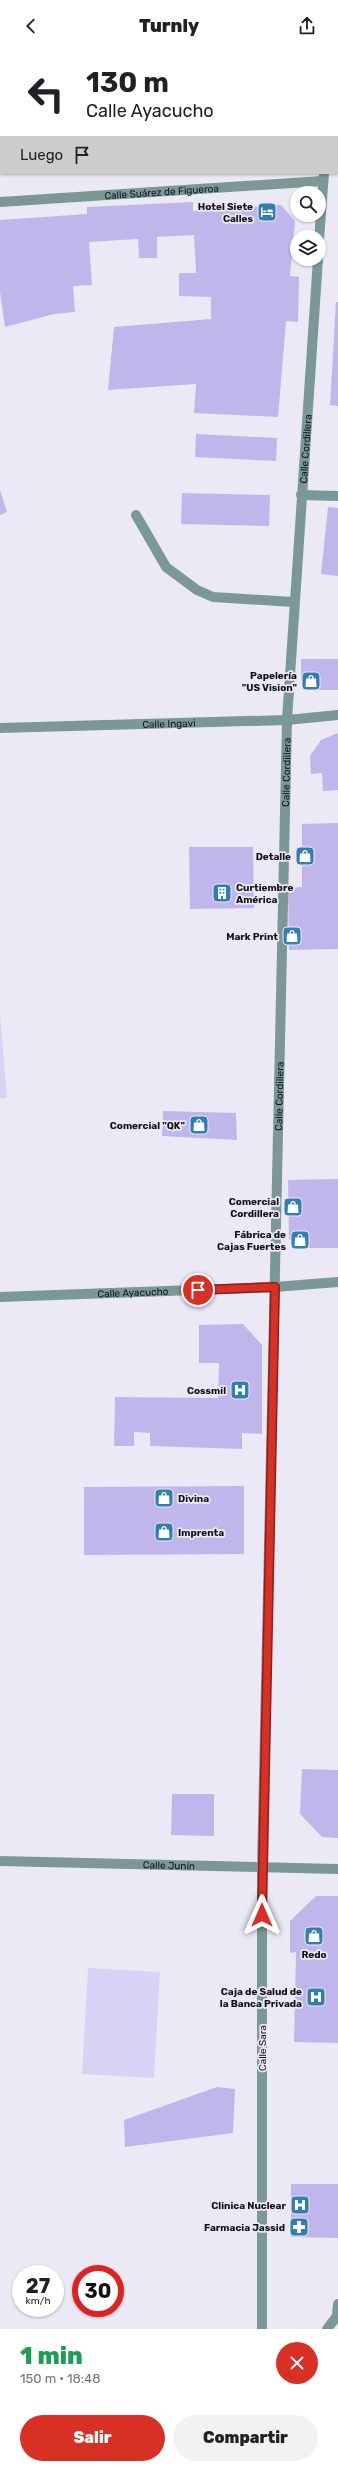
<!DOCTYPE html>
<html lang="es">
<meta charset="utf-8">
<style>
:root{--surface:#fff;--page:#f2f2f2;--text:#202124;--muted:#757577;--accent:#d93025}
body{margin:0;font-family:Rubik,sans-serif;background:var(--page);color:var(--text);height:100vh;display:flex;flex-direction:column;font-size:15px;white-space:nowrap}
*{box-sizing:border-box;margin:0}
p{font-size:13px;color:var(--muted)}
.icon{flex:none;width:22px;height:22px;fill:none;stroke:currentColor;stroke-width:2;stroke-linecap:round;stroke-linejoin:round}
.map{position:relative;height:2277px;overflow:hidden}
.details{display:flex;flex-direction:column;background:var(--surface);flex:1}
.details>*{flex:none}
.guide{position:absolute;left:0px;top:0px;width:338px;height:122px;box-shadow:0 1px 3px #0004;background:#fff;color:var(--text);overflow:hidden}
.controls{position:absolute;left:290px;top:134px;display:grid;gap:8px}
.controls a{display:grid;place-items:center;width:36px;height:36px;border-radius:50%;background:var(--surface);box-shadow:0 1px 3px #0004;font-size:20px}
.speed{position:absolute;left:12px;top:2213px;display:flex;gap:8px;font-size:20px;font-weight:700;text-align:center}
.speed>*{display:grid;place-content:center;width:52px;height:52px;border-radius:50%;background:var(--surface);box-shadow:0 1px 3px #0004;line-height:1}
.speed small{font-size:10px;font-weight:400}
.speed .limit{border:6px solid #d22;background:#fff;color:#111}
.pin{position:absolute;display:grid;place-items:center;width:34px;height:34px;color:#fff;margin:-17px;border:2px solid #fff;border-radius:50%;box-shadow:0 1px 4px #0007}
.me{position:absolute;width:44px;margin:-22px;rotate:0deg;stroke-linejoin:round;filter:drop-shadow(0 0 3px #0008)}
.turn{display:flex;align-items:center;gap:14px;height:84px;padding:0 20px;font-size:18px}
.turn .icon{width:52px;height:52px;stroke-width:2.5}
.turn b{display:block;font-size:28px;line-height:34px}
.then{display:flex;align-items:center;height:38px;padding:0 20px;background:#0003;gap:8px;font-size:15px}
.round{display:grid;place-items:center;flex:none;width:42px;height:42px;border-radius:21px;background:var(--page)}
.summary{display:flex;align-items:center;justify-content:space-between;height:68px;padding:0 20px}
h1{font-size:24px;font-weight:800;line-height:30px;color:#1e9e55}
.action{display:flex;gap:8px;margin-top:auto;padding:8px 20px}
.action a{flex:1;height:46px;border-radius:24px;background:var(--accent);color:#fff;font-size:16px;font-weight:800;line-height:46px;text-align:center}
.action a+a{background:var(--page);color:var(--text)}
header{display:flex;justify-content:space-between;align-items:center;height:52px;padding:0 20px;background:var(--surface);font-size:18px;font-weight:800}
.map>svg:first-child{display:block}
.green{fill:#d8d2f4}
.building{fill:#c0b6eb}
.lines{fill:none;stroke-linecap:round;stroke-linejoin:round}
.lane{stroke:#7a9895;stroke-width:10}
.street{stroke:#7a9895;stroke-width:10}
.route-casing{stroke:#8d1f18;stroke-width:10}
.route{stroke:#d93025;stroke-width:7}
.labels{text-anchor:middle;stroke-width:3.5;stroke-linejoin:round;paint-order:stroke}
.street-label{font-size:10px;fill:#121115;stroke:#ece9f6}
.poi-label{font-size:10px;font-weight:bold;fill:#121115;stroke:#ece9f6;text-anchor:end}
</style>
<header><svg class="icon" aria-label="back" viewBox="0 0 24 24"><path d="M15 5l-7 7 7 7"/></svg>Turnly<svg class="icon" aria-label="share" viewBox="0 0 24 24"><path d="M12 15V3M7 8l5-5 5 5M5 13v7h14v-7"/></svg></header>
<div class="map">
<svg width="338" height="2277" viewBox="0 0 338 2277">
<rect width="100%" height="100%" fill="#ece9f6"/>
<g class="green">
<polygon points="0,962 7,1046 0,1046"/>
<polygon points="88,1916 160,1920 154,2026 82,2022"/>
</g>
<g class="building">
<polygon points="193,150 193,159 281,153 295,169 290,224 299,225 298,270 286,269 278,365 194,361 196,332 108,338 114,275 211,267 211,245 179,244 179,221 196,221 194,183 157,185 157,206 139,206 138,187 89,190 92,233 73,234 75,260 54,262 5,275 0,240 0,168 87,162 87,155"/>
<polygon points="336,250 338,250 338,354 330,353"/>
<polygon points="196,382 277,386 276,409 195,405"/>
<polygon points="0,438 7,460 0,463"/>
<polygon points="182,441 270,443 269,474 181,472"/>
<polygon points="328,455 338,456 338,524 321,522"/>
<polygon points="301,607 338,607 338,638 313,638 301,627"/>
<polygon points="338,681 338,738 323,739 322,721 311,722 310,704 321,688"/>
<polygon points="338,771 338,897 289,898 288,836 302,835 302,772"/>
<polygon points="189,795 253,795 254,856 190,857"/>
<polygon points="163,1059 236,1061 237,1088 162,1084"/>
<polygon points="338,1127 338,1196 302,1196 289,1187 288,1128"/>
<polygon points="243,1272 262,1293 262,1382 242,1381 242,1397 150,1394 150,1381 134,1380 134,1394 114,1394 115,1345 218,1346 219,1311 199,1311 199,1273"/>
<polygon points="244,1434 244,1502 84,1503 84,1435"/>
<polygon points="302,1717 338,1718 338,1786 322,1785 300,1762"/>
<polygon points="172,1742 214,1742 214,1784 171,1783"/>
<polygon points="316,1844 338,1844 338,1991 294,1990 296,1900 290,1901 290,1869"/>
<polygon points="217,2035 235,2037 233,2081 125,2095 124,2068"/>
<polygon points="291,2132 338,2132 338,2186 291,2185"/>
</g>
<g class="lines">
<g class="lane">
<polyline points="301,443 338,444"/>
<polyline points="136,463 166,515 197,538 213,545 293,550"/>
<polyline points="327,2277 337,2264 338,2252"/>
</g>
<g class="street">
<polyline points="332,1 332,0"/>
<path id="s1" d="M0 150 323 129"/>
<polyline points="319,188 324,121"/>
<path id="s2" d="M0 676 287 668 338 663"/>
<path id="s3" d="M0 1245 275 1235 338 1230"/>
<path id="s4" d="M0 1809 338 1817"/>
<path id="s5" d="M262 2277V1815L287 668 318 207"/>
</g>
</g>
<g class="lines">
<g class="route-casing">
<polyline id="route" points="198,1238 275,1235 262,1863"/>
</g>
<use href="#route" class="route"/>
</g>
<defs>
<g id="hotel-square" transform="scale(1)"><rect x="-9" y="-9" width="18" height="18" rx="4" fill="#337eb1" stroke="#ece9f6"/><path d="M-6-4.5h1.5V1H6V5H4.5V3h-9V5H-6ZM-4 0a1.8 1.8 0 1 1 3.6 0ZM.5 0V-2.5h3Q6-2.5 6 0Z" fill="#fff"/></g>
<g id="shop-square" transform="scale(1)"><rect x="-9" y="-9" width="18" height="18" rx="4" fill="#337eb1" stroke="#ece9f6"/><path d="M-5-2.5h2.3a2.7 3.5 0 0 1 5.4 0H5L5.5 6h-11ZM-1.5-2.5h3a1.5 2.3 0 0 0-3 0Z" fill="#fff"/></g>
<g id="building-square" transform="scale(1)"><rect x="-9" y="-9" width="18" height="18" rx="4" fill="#337eb1" stroke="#ece9f6"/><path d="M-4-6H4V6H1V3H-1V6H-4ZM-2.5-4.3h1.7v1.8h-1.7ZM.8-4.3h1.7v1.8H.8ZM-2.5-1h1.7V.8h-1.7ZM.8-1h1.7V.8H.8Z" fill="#fff"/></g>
<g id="hospital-square" transform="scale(1)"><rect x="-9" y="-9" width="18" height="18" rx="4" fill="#337eb1" stroke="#ece9f6"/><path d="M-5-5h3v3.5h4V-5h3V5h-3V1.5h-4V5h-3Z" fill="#fff"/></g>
<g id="pharmacy-square" transform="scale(1)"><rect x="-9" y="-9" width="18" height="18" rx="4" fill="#337eb1" stroke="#ece9f6"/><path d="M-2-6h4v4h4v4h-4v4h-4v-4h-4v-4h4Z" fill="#fff"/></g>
</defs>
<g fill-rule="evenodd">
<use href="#hotel-square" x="267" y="160"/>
<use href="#shop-square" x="311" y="629"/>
<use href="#shop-square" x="305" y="804"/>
<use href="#building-square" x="222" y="841"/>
<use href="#shop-square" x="292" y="884"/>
<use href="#shop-square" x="199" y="1073"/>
<use href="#shop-square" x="293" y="1155"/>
<use href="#shop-square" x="300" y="1188"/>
<use href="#hospital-square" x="240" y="1338"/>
<use href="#shop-square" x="164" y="1446"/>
<use href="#shop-square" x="164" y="1480"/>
<use href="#shop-square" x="314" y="1884"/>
<use href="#hospital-square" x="316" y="1945"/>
<use href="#hospital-square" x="300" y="2153"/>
<use href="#pharmacy-square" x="299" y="2175"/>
</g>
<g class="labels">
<g class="street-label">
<text dy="4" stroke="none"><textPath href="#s1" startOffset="162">Calle Suárez de Figueroa</textPath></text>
<text dy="4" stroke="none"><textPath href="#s5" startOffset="1881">Calle Cordillera</textPath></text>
<text dy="4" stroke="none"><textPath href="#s2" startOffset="169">Calle Ingavi</textPath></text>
<text dy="4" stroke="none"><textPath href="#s5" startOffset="1557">Calle Cordillera</textPath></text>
<text dy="4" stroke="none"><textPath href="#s5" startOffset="1233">Calle Cordillera</textPath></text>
<text dy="4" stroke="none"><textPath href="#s3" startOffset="133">Calle Ayacucho</textPath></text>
<text dy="4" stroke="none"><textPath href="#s4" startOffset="169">Calle Junín</textPath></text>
<text transform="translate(262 1996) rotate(-90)" y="4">Calle Sara</text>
</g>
<g class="poi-label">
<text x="253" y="158">Hotel Siete<tspan x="253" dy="12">Calles</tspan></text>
<text x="297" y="627">Papelería<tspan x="297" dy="12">"US Vision"</tspan></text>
<text x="291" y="808">Detalle</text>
<text x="236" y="839" text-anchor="start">Curtiembre<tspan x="236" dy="12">América</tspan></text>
<text x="278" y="888">Mark Print</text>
<text x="185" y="1077">Comercial "QK"</text>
<text x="279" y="1153">Comercial<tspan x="279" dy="12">Cordillera</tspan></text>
<text x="286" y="1186">Fábrica de<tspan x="286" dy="12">Cajas Fuertes</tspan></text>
<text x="226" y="1342">Cossmil</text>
<text x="178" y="1450" text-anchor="start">Divina</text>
<text x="178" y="1484" text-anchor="start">Imprenta</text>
<text x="314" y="1906" text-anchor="middle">Redo</text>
<text x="302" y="1943">Caja de Salud de<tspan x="302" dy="12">la Banca Privada</tspan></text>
<text x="286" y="2157">Clinica Nuclear</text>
<text x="285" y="2179">Farmacia Jassid</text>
</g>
</g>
</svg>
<div class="controls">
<a><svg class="icon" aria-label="search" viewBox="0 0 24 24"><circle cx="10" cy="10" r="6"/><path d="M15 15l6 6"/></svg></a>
<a><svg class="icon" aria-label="layers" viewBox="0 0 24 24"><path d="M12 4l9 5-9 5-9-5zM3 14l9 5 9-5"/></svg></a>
</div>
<div class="speed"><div>27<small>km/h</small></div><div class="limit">30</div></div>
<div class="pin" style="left:198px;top:1238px;background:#d93025"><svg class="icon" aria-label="arrive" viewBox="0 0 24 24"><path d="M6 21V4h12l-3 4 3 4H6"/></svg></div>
<svg class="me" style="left:262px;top:1863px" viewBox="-20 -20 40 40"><path d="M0-17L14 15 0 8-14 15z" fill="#d93025" stroke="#fff" stroke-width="4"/></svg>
<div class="guide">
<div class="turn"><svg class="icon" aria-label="left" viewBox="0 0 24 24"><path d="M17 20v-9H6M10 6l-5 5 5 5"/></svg><div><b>130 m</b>Calle Ayacucho</div></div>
<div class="then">Luego<svg class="icon" aria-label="arrive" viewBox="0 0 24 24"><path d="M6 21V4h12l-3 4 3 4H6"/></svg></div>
</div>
</div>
<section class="details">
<div class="summary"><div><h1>1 min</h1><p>150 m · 18:48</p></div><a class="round" style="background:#d93025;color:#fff"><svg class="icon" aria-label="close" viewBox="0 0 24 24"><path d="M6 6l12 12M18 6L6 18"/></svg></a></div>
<div class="action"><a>Salir</a><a>Compartir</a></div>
</section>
